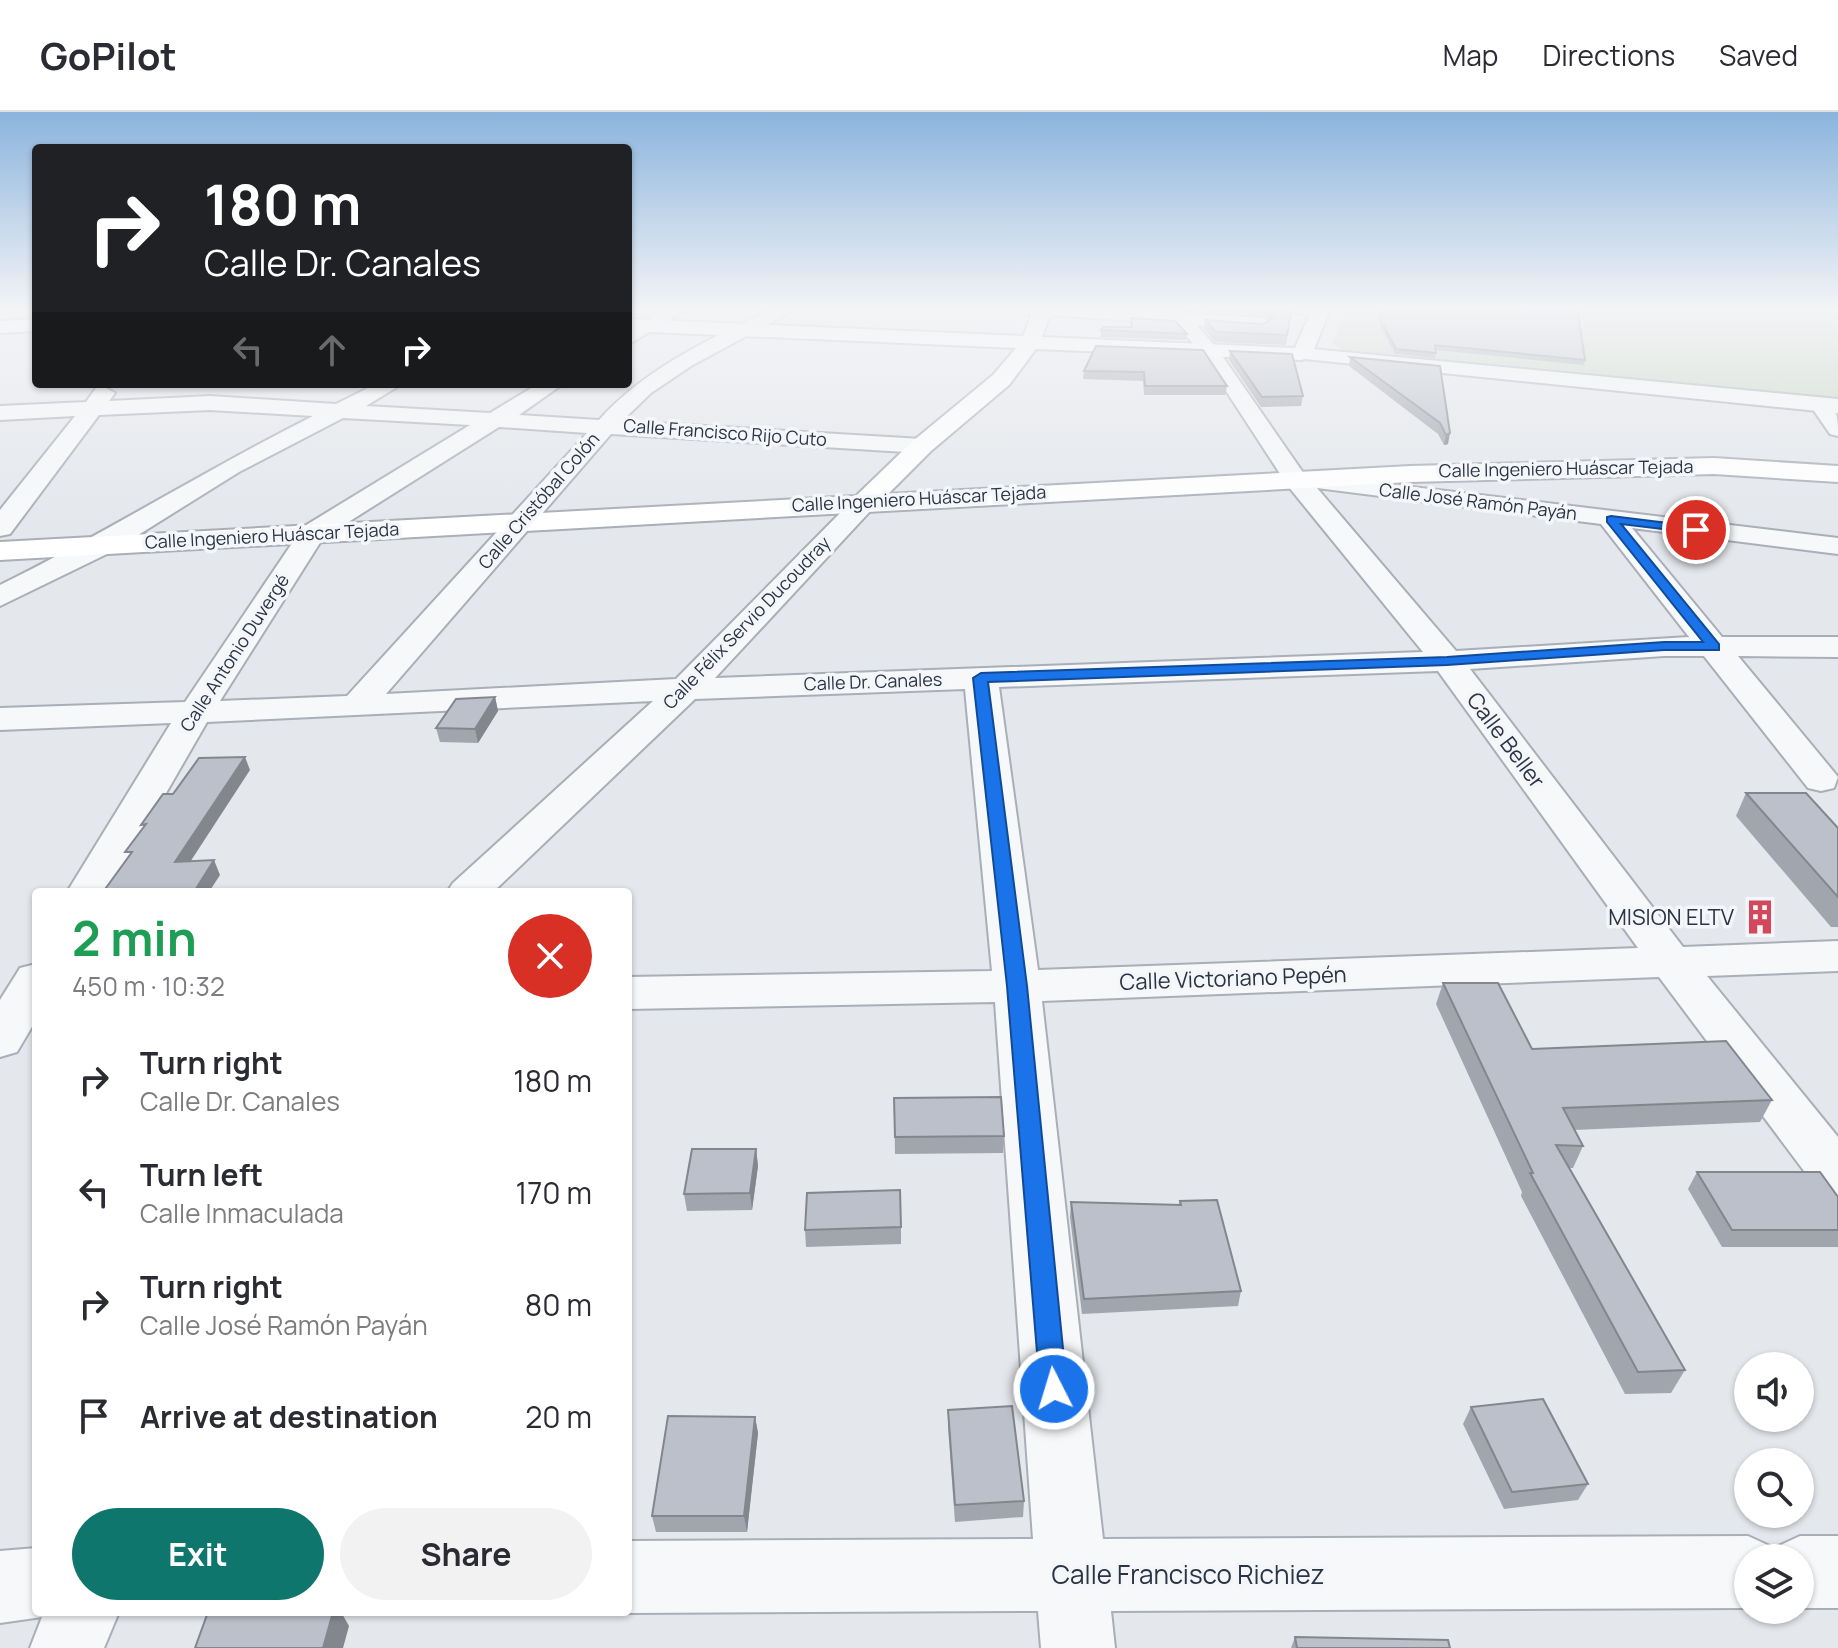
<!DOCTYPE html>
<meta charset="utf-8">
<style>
:root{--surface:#fff;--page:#f2f2f3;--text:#2b2b33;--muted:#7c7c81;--line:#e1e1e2;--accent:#0f766e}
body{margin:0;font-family:Manrope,sans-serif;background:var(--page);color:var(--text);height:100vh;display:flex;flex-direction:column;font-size:30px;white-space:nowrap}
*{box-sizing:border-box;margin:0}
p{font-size:26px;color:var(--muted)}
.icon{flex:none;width:44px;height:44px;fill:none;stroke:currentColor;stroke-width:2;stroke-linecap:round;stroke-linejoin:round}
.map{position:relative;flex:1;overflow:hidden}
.details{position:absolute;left:32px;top:776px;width:600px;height:728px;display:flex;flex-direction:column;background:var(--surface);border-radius:8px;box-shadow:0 2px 6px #0004}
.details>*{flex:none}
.guide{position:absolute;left:32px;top:32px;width:600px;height:244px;border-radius:8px;box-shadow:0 2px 6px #0004;background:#202124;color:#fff;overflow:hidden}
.buttons{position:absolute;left:1734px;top:1240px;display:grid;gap:16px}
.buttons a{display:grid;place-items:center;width:80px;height:80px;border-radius:50%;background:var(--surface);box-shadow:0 2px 6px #0004;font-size:40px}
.pin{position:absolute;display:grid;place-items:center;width:68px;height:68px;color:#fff;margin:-34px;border:4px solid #fff;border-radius:50%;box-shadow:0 2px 8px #0007}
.me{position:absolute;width:88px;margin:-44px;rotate:355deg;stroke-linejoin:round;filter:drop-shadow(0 0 6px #0008)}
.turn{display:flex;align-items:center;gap:28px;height:168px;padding:0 40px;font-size:36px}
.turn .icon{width:104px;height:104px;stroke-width:2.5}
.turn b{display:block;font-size:56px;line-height:68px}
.lanes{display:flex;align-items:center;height:76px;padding:0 40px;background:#0003;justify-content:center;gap:40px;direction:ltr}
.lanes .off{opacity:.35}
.round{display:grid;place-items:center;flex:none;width:84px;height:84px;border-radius:42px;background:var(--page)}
.headline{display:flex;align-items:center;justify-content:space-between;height:136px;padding:0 40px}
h1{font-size:48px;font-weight:700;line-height:60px;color:#1e9e55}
.action{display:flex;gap:16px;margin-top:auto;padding:16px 40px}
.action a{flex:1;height:92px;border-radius:48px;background:var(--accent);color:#fff;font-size:32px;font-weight:700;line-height:92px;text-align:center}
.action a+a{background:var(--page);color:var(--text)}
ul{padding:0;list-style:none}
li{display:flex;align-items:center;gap:24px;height:112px;padding:0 40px}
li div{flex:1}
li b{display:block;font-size:30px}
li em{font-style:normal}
header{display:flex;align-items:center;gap:48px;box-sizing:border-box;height:112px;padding:0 40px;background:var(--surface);border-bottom:2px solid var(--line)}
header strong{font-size:38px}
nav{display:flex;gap:44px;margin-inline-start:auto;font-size:28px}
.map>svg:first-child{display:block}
.green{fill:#c9d6c5}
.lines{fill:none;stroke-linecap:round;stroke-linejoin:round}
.minor-casing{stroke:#a9aeb7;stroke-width:4}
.tertiary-casing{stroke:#a9aeb7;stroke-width:4}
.secondary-casing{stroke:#a9aeb7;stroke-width:4}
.path{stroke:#c2c5cb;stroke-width:2;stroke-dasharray:3 3;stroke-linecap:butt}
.minor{fill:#f7f8fa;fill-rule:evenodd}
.tertiary{fill:#f7f8fa;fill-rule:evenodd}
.secondary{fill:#fff;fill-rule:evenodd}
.wall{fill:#a1a5ae}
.shaded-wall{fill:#83868d}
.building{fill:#bbc0ca;stroke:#83868d;stroke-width:2}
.route{fill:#1a73e8;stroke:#114b97;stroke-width:2}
.labels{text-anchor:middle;stroke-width:7;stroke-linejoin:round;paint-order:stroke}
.far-street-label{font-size:18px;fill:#2b3445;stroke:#f4f6f9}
.street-label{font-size:22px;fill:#2b3445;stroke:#f4f6f9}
.poi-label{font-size:22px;fill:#2b3445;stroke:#f4f6f9;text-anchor:end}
.near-street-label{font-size:26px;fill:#2b3445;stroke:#f4f6f9}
</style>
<header>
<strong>GoPilot</strong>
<nav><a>Map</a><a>Directions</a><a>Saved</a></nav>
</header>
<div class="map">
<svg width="1838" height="1536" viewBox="0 0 1838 1536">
<rect width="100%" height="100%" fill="#e4e7ec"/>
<polygon class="green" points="1345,195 1838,195 1838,286 1343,239 1333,231"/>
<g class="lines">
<g class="minor-casing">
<g id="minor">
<polygon points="668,195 690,195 628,233 628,219"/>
<path d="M777 195H800L691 254 651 281 622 309 922 327 930 329 934 334 930 339 922 341 611 322 386 582 676 567 856 385H874L878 390 874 395 715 566 1423 540 1288 374 1202 242 1161 195H1180L1216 235 1304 362 1838 426V442L1632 416 1722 525H1838V545L1738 544 1834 660 1838 665 1834 676 1821 679 1808 676 1704 544H1664L1470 557 1683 835 1838 829V859L1707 864 1838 1025V1085L1819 1079 1659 865 1042 889 1103 1427 1748 1424 1774 1436 1800 1424H1838V1496H1800V1446H1748V1496L1111 1499 1115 1536H1041L1038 1499 628 1501 626 1500 628 1429 1033 1427 995 890 628 897V865L992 859 965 577 695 587 493 780H447L453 771 653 589 207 610 109 780H67L171 611 0 618V596L185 590 303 415 470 313 343 306 239 360 111 440 0 494V473C106 421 207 357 313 304L210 298 99 303 10 422 0 424V398L75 304 0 308V294L86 290 96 276 104 275 115 281 109 289 210 284 336 292 376 272H402L366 294 490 301 538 272H563L519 303 599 308C647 255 713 225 777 195ZM499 315 587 321 347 584 220 589 323 426ZM1317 376 1601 412 1689 525 1456 539ZM1438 559 1638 836 1038 858 999 575Z"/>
<path d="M1006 195H1051L1052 197C1042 206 1016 203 1006 195Z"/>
<path d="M1285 195H1327L1329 198C1319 207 1295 203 1285 195Z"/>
<path d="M1821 286C1838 291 1838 308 1838 324L1830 322 1810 293Z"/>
<polygon points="36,852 36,908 17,940 0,945 0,888 20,856"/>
<polygon points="36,1436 36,1500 119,1500 104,1536 30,1536 42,1505 0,1511 0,1439"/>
</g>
</g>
<g class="tertiary-casing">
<polygon id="tertiary" points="1302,236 1838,287 1838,301 1295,246 1292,242"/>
</g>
<g class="secondary-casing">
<g id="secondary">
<polygon points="1035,195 1097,195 1262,206 1272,212 1262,218 1050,203 1042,225 1295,236 1313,195 1331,195 1312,242 1302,248 1036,237 1009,273 931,339 888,382 1410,354 1714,346 1838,354 1838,370 1714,362 1410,370 0,448 0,430 856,384 913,329 993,263 1016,236 628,219 628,207 1023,224"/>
<polygon points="36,207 36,219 0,221 0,209"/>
</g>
</g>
<polyline class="path" points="1382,195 1376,215 1385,225"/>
<use href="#minor" class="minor"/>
<use href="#tertiary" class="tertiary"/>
<use href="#secondary" class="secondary"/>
</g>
<g class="wall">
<polygon points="1183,195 1292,195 1286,233 1215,230 1204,217 1205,208 1263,212 1269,208 1262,203 1187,198"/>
<polygon points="1380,200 1585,248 1584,253 1436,238 1435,246 1395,242 1379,212"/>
<polygon points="1131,206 1187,222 1186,228 1101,225 1101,218 1131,215"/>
<polygon points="1096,234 1227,274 1225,283 1144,283 1143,269 1083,267 1084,259"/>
<polygon points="1230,239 1303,284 1301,294 1261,295 1229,248"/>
<polygon points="1350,245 1440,254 1448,332 1444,333 1438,322 1349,254"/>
<polygon points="495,585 498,599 478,631 440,630 436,616"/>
<polygon points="1746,681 1838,716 1838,815 1831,815 1736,704"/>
<polygon points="1443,871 1532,937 1772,988 1760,1010 1574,1018 1583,1034 1573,1056 1569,1056 1685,1258 1671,1281 1625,1282 1521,1084 1522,1080 1436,892"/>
<polygon points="894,986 1004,1024 1003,1041 895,1042"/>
<polygon points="756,1037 758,1054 752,1098 687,1099 684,1082"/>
<polygon points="1697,1060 1838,1085 1838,1135 1722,1135 1688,1077"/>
<polygon points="1180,1089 1241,1179 1238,1194 1082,1202 1070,1105 1071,1090 1179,1093"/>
<polygon points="901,1115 901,1132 806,1135 805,1118"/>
<polygon points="1471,1295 1588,1372 1578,1388 1504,1397 1463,1312"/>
<polygon points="948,1298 1024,1389 1023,1405 955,1410 948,1315"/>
<polygon points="755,1305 758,1321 747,1420 656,1420 652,1404"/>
<polygon points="1295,1525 1450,1536 1291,1536"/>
</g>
<g class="shaded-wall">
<polygon points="1450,321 1448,332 1444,333 1446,323"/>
<polygon points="495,585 498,599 478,631 475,617"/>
<polygon points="245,645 250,658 181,764 175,750"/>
<polygon points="214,748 220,763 209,780 194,780"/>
<polygon points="756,1037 758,1054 752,1098 750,1081"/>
<polygon points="755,1305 758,1321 747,1420 744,1404"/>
<polygon points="333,1500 341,1500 349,1514 343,1536 323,1536"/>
</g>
<g class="building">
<polygon points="1265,195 1292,195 1287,223 1216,220 1205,208 1263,212 1276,204"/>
<polygon points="1577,195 1585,248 1435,233 1436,241 1396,237 1380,207 1381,195"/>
<polygon points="1131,206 1175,209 1187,222 1101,218 1103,215 1132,215"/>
<polygon points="1096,234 1203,238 1227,274 1145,274 1144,260 1084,259"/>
<polygon points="1230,239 1292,242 1303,284 1262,285"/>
<polygon points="1350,245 1440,254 1450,321 1446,323 1440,311"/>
<polygon points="495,585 475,617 436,616 456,587"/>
<polygon points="245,645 175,750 214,748 194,780 103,780 132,740 125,740 146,712 141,713 163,682 173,682 199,646"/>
<polygon points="1746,681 1806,681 1838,716 1838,785"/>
<polygon points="1443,871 1498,871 1532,937 1726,929 1772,988 1563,996 1583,1034 1556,1033 1685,1258 1638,1260 1530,1061 1533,1061"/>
<polygon points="1001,985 1004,1024 895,1025 894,986"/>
<polygon points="692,1037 756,1037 750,1081 684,1082"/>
<polygon points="1697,1060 1820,1060 1838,1085 1838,1118 1732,1118"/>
<polygon points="900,1078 901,1115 805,1118 807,1081"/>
<polygon points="1217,1088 1241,1179 1084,1187 1071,1090 1181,1093 1180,1089"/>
<polygon points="1543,1287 1588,1372 1512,1380 1471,1295"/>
<polygon points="1012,1294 1024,1389 955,1393 948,1298"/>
<polygon points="668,1304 755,1305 744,1404 652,1404"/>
<polygon points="208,1500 333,1500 323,1536 195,1536"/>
<polygon points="1295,1525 1448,1528 1450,1536 1297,1536"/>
</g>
<linearGradient id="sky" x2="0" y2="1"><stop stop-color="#8bb4dd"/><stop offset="0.48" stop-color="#f3f4f6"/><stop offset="1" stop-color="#f3f4f6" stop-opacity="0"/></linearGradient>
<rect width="1838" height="410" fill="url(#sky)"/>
<polygon class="route" points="1611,404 1700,415 1702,418 1696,421 1621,412 1719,532 1719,538 1664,538 1447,553 988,570 1027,874 1067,1277 1063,1286 1054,1290 1044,1286 1040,1277 1007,874 973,566 981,561 1447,545 1664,530 1703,530 1607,410 1607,405"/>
<defs>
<g id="building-bare" transform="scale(2.76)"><path d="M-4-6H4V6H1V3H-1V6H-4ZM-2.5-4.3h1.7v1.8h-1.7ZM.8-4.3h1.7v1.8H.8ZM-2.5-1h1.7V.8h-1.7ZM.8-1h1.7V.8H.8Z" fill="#d1495b" stroke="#f4f6f9" stroke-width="2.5" paint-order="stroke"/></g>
</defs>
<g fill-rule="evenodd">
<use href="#building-bare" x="1760" y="805"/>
</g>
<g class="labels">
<g class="far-street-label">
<text transform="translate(725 321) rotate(4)" y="6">Calle Francisco Rijo Cuto</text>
<text transform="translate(1566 357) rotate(-1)" y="6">Calle Ingeniero Huáscar Tejada</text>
<text transform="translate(919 387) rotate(-3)" y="6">Calle Ingeniero Huáscar Tejada</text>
<text transform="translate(539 389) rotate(-49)" y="6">Calle Cristóbal Colón</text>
<text transform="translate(1478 390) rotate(7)" y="6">Calle José Ramón Payán</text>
<text transform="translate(272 424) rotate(-3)" y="6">Calle Ingeniero Huáscar Tejada</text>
<text transform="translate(747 511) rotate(-46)" y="6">Calle Félix Servio Ducoudray</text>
<text transform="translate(235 541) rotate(-57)" y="6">Calle Antonio Duvergé</text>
<text transform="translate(873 570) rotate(-2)" y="6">Calle Dr. Canales</text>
</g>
<g class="street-label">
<text transform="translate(1506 628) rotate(53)" y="8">Calle Beller</text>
<text transform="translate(1233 866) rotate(-2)" y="8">Calle Victoriano Pepén</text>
</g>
<g class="poi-label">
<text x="1734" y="813">MISION ELTV</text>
</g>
<g class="near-street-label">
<text x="1188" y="1472">Calle Francisco Richiez</text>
</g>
</g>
</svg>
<div class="buttons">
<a><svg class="icon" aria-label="sound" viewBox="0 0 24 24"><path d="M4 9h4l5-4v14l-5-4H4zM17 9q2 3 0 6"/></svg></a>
<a><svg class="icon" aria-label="search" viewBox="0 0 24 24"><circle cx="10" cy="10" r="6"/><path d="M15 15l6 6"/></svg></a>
<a><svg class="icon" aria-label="layers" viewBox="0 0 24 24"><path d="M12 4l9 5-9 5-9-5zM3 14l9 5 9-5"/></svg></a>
</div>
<div class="pin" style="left:1696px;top:418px;background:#d93025"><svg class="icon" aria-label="arrive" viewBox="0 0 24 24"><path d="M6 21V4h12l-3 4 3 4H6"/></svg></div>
<svg class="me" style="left:1054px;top:1277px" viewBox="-20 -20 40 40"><circle r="17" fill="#1a73e8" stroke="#fff" stroke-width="3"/><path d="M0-11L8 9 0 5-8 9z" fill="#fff"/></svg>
<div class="guide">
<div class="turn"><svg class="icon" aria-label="right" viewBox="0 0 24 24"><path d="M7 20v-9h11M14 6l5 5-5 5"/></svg><div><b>180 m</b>Calle Dr. Canales</div></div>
<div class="lanes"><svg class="icon off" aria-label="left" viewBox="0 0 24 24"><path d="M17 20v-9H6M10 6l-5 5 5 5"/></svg><svg class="icon off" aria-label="ahead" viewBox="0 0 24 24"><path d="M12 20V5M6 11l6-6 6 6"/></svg><svg class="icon" aria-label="right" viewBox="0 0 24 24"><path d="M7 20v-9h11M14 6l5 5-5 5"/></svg></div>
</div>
<section class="details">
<div class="headline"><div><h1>2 min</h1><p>450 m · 10:32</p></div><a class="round" style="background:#d93025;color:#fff"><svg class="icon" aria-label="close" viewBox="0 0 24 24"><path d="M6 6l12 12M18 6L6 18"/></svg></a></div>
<ul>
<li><svg class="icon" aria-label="right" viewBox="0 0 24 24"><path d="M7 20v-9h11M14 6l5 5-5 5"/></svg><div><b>Turn right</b><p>Calle Dr. Canales</p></div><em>180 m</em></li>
<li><svg class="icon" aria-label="left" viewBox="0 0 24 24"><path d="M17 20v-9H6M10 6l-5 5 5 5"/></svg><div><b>Turn left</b><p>Calle Inmaculada</p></div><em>170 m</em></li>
<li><svg class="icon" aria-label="right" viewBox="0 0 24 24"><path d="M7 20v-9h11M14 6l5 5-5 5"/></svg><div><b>Turn right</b><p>Calle José Ramón Payán</p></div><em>80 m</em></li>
<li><svg class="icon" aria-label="arrive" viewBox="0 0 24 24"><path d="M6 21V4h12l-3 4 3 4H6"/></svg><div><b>Arrive at destination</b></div><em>20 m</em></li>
</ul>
<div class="action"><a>Exit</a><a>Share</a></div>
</section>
</div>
